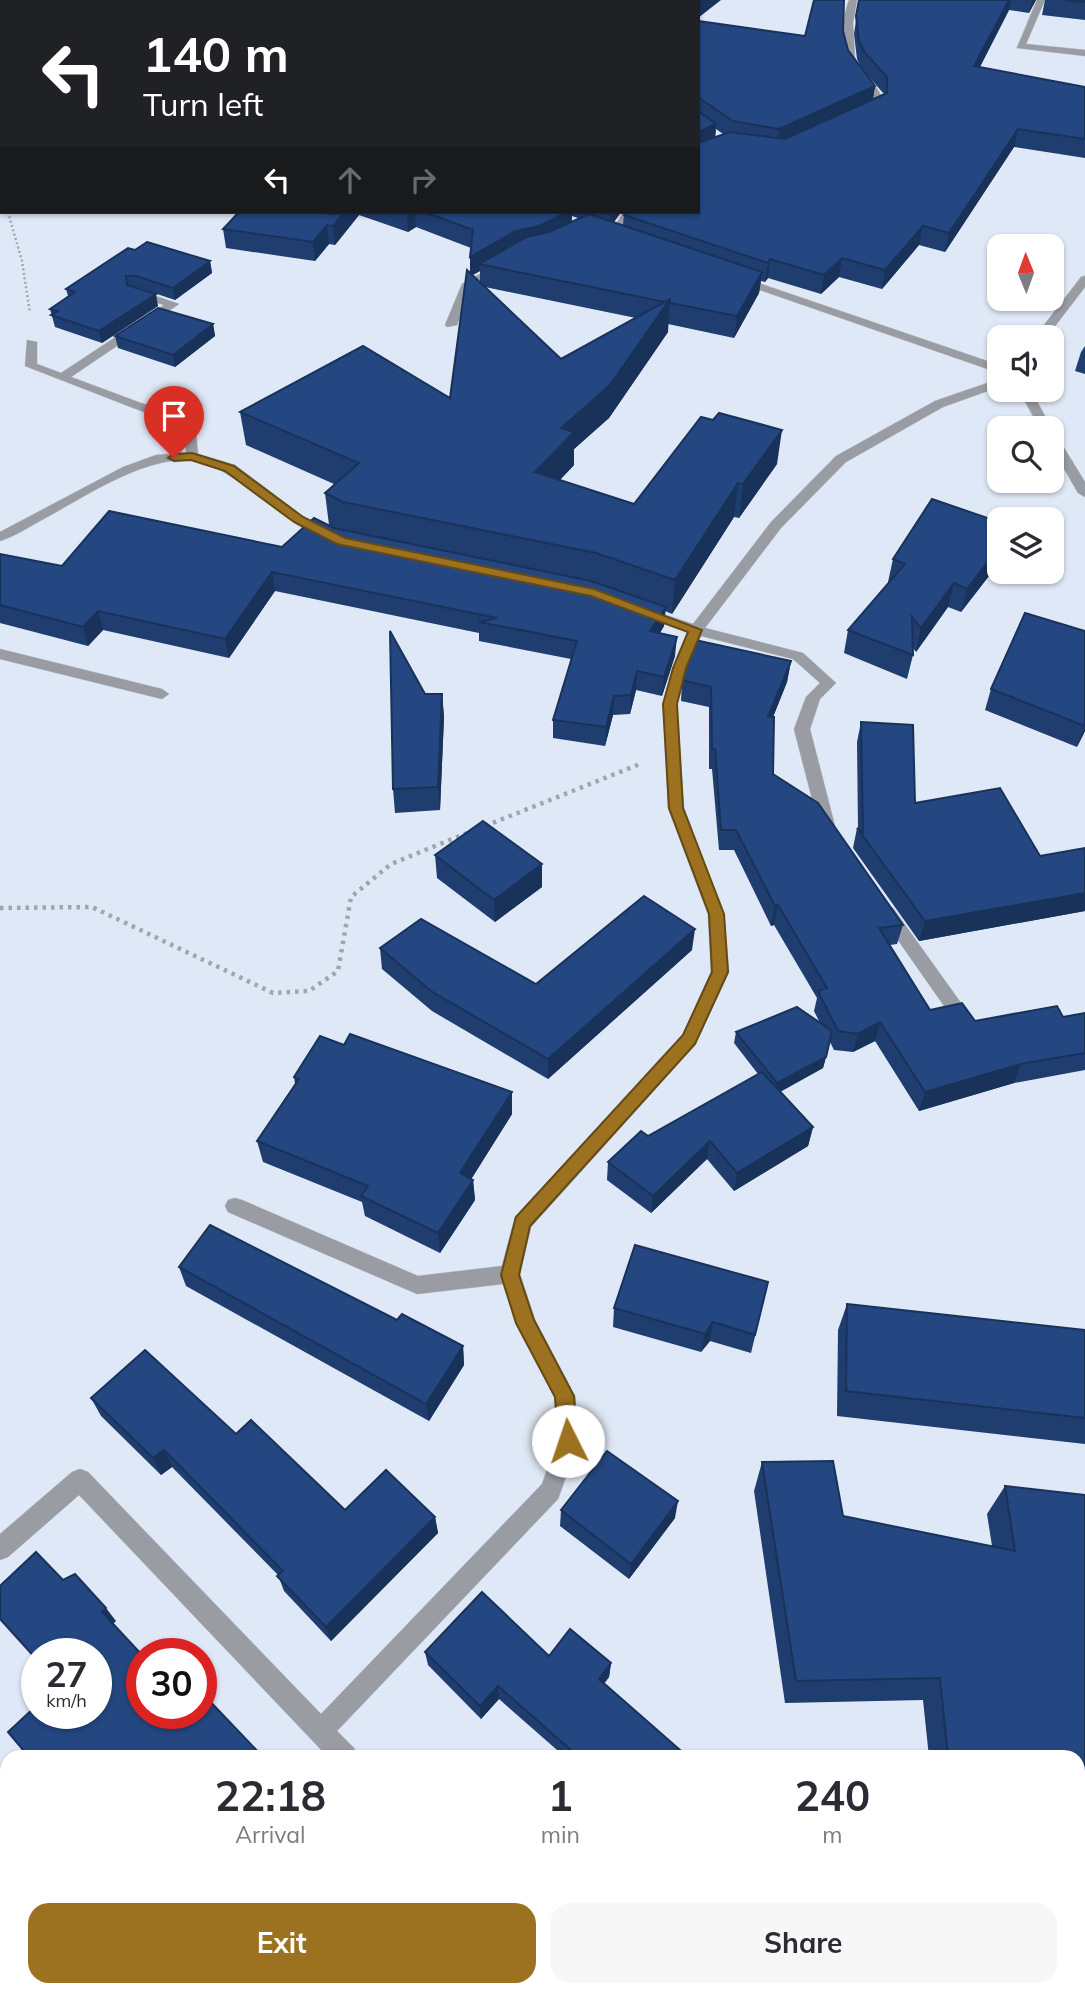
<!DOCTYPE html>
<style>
:root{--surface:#fff;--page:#f7f7f7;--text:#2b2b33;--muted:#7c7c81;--accent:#9c7220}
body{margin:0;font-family:Mulish,sans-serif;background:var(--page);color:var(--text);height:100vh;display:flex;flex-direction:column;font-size:26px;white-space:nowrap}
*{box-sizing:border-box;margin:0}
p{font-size:23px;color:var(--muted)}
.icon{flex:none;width:38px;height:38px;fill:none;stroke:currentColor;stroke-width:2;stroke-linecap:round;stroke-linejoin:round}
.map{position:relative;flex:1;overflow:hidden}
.sheet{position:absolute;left:0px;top:1750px;width:1085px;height:247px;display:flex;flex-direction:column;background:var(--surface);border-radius:21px 21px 0 0;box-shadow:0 2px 5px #0004}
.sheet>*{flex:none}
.banner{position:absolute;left:0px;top:0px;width:700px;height:214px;box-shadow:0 2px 5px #0004;background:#202124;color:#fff;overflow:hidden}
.needle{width:46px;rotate:359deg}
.fabs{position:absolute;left:987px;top:234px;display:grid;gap:14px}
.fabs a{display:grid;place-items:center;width:77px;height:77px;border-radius:14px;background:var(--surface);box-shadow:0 2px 5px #0004;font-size:35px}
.speed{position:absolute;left:21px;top:1638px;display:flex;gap:14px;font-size:35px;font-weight:700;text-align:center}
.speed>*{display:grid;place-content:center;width:91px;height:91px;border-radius:50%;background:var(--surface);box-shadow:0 2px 5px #0004;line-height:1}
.speed small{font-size:18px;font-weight:400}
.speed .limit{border:10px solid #d22;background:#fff;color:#111}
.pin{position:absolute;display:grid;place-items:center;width:60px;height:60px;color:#fff;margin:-72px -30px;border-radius:50% 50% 50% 0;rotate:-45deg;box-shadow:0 0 7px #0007}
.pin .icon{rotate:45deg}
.me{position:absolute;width:77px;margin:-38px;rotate:356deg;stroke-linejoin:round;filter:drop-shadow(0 0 5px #0008)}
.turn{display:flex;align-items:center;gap:24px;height:147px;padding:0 28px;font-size:32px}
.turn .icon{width:91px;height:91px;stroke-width:2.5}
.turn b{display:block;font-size:49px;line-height:60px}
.lanes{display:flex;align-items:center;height:66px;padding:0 28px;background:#0003;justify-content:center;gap:35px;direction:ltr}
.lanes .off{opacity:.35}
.eta{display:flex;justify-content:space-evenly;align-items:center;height:119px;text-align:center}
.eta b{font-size:42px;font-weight:700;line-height:49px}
.cta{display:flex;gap:14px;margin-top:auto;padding:14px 28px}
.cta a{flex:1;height:80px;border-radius:21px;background:var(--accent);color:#fff;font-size:28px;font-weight:700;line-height:80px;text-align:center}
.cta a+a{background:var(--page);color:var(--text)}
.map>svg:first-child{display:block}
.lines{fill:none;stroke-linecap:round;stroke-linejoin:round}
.stream{fill:#7991b8;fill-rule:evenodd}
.minor-casing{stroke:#bec5d2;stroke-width:1}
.path-far1{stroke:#9fa6b1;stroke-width:2.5;stroke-dasharray:2 2.5;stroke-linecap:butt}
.path{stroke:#9fa6b1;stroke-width:4.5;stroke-dasharray:3.5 5;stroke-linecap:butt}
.minor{fill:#999ca2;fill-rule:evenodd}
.wall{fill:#1f3d6f;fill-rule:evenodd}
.shaded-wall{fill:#19325a}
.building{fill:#244781;stroke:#19325a;stroke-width:2}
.route{fill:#9c7220;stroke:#654a15;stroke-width:2}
</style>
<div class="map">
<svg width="1085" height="1996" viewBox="0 0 1085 1996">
<rect width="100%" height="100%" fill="#dfe8f6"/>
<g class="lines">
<g class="stream">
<polygon points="52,0 60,0 51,2"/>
<rect x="0" y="37" width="2" height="4"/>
</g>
<g class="minor-casing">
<g id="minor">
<polygon points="85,0 93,0 84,2"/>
<path d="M849 0H857L853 23 855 60 859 70 876 87 884 100 883 108 869 114 864 111 875 105 874 100C870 89 860 83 853 75 838 56 841 21 849 0Z"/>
<polygon points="1037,0 1045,0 1026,44 1085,50 1085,56 1017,48"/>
<polygon points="0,26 2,27 2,33 0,32"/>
<polygon points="2,78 2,84 0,85 0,79"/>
<polygon points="624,212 634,212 617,238 609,238 608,236"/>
<polygon points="496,265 506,267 471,288 457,325 447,327 445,325 462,284"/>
<polygon points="738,276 999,365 999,373 734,281 732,279"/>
<polygon points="1085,276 1085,287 1046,338 1034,338 1081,277"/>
<path d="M130 290H138L179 304 71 377 195 423 198 454 235 465 304 517 332 531V537C300 544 236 462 189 460 139 458 82 499 38 522 26 529 13 537 0 541V532L123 467 156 455 186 453 185 428 25 366 27 340 37 342V364L61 373 164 305 130 294Z"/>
<polygon points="999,379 999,387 943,407 846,462 781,528 705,628 803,653 836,683 820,699 810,729 836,830 834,834 828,836 820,830 794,729 806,697 820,683 793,659 701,636 687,668 677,704 684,808 724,914 729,972 695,1045 531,1227 520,1274 535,1320 575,1396 579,1441 558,1499 337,1731 354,1748 357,1757 328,1757 79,1495 8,1557 0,1560 0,1534 72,1472 80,1469 88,1472 321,1714 542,1484 557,1441 555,1397 519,1330 503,1284 417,1294 228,1212 225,1206 228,1200 235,1198 242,1200 418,1276 502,1266 515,1217 682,1036 711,972 708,914 668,808 663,704 673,668 688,632 637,614 635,611 642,607 693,624 771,522 836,456 935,401"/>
<polygon points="1019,390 1031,390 1052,429 1052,430 1040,429"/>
<polygon points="1052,434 1058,438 1085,482 1085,497 1078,493 1052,448"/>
<polygon points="0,649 162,689 169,694 162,699 0,659"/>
<polygon points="887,906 893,908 961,1003 964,1008 961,1013 949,1013 881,916 879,912"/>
<polygon points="0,1813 7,1816 7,1846 0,1844"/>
<polygon points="114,1990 143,1990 145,1996 116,1996"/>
<polygon points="555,1990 585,1990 587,1996 557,1996"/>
</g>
</g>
<g class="path-far1">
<polyline points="0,183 2,189"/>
<polyline points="8,212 22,261 30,313"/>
</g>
<g class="path">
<polyline points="485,826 640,764"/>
<polyline points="0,908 92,907 273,993 309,991 338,971 351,897 391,864 467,833"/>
</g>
<use href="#minor" class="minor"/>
</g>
<g class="wall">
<path d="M859 0H1036L1029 13 1009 10 980 67 1085 87V158L1014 147 945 252 919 245 882 289 839 277 821 294 768 278 765 282 761 281 759 293 734 338 668 324V332L609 418 574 449V465L560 480 634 504 777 464 739 518 734 517 672 614 665 611 664 626 660 633 675 656 662 696 636 690 630 714 613 715 605 746 553 738V720L571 659 479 641V633L275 591 229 658 103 630 88 646 0 623V554L62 566 282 547 329 525 325 493 334 484 246 445 240 412 450 398 470 272 471 248 416 227 408 232 359 215 335 245 329 244 315 261 226 248 223 229 239 212H621L614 222 623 225 624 215 698 212V21L805 36 844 11 843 31 848 50 861 67 857 59 854 34ZM868 76 884 94 873 99 875 86ZM716 129 723 134 715 137ZM572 216 578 218 572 222ZM480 271V282L473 275ZM485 287 636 318 561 359Z"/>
<polygon points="1045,0 1085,0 1085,20 1042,15"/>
<polygon points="135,250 210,261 212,273 175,300 139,288 136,288 158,306 102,343 55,327 50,309 68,296 66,289"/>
<polygon points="213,324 215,336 175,367 118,348 115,336"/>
<polygon points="1085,346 1085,374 1075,371 1081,352"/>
<polygon points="999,522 999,563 961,612 948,607 916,652 913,648 913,655 907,679 844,653 848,630 889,583 888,582 893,559"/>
<polygon points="1085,631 1085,731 1077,747 985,710 991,689"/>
<polygon points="791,661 787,682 773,717 773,774 903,925 897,944 890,945 930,1010 975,1021 1063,1017 1085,1013 1085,1070 1014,1083 919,1111 875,1041 853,1052 834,1050 830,1042 823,1068 780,1092 813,1127 808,1146 734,1191 707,1159 651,1213 607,1180 608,1162 648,1136 758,1074 734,1043 736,1032 820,1023 814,1011 817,998 774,925 771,926 734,850 719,850 712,769 709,769 709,707 681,701 682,680"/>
<polygon points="425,694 442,694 444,717 440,810 395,813 393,789"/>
<polygon points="861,722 915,803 1040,856 1085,848 1085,911 919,941 853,848 857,828 858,828 857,742"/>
<polygon points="435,855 542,864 542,887 495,922 437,878"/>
<polygon points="380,948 536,984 692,950 548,1079 432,1011 382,969"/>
<polygon points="294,1077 512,1114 471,1179 473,1180 475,1200 440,1253 365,1216 362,1202 263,1162 257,1141 295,1084"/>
<polygon points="179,1267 397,1320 463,1346 464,1365 429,1421 186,1286"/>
<polygon points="768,1282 751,1353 710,1341 701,1352 613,1327 614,1308"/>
<polygon points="847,1304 1085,1330 1085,1444 837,1416 838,1330"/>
<polygon points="91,1398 236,1434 345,1510 435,1517 438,1533 331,1641 284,1591 278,1575 172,1467 161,1475 101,1416"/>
<polygon points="762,1462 843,1516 992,1546 987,1514 1005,1486 1085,1495 1085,1996 1071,1996 1070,1990 1078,1990 1078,1757 929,1757 923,1700 785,1703 754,1491"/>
<polygon points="561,1510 675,1518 629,1579 560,1526"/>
<polygon points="425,1652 549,1656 611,1663 609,1677 604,1684 688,1757 565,1757 499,1699 481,1719 428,1665"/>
</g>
<g class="shaded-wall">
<polygon points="701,0 721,0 698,18 698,2"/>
<polygon points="1009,0 1011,0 1009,10 971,84 974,66"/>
<polygon points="1032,0 1036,0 1029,13"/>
<polygon points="875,86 872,104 777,147 779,129"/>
<polygon points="716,124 715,142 698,149 698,132"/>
<polygon points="1018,129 1014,147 945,252 949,233"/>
<polygon points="328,212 344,212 329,225"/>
<polygon points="345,212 359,212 359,215 335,245 333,226"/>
<polygon points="409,212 415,212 416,227 408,232 407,213"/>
<polygon points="568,212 572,212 571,228 479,264 480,271 470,276 470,257 516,231"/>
<polygon points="610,212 621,212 609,229"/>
<polygon points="327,225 329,244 315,261 313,242"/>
<polygon points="923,226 919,245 882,289 885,270"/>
<polygon points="842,258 839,277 821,294 824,275"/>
<polygon points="770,259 768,278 765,282 768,263"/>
<polygon points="210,261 212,273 175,300 173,288"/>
<polygon points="762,272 759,293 734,338 737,316"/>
<polygon points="156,294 158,306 102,343 99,331"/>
<polygon points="670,299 668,332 609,418 574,449 574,465 536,505 535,472 561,428"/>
<polygon points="213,324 215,336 175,367 173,355"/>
<polygon points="782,430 777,464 739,518 743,484"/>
<polygon points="738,483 734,517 672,614 675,580"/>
<polygon points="999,547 999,563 961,612 967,589"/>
<polygon points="272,572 275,591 229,658 225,639"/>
<polygon points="954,583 948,607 916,652 921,628"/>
<polygon points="666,607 664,626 649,650 650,631"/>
<polygon points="98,611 103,630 88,646 83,627"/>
<polygon points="677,637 675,656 662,696 664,677"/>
<polygon points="791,661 787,682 765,737 768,717"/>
<polygon points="637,671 636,690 630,714 631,695"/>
<polygon points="442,694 444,717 440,810 438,787"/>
<polygon points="614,696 613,715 605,746 606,727"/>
<polygon points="1085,726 1085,731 1077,747"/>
<polygon points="542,864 542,887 495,922 494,900"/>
<polygon points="1085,893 1085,911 919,941 925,921"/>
<polygon points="778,905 774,925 771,926 775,906"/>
<polygon points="695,929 692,950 548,1079 548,1059"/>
<polygon points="880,1022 875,1041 853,1052 858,1034"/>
<polygon points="826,1057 823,1068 774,1095 777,1083"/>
<polygon points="1021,1064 1014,1083 919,1111 925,1092"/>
<polygon points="512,1092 512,1114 462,1194 460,1173"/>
<polygon points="813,1127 808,1146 734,1191 737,1173"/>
<polygon points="710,1141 707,1159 651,1213 653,1196"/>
<polygon points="473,1180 475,1200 440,1253 438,1233"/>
<polygon points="713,1322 710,1341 701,1352 705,1334"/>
<polygon points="463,1346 464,1365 429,1421 426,1404"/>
<polygon points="164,1450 172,1467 161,1475 153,1458"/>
<polygon points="678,1501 675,1518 629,1579 631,1564"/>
<polygon points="435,1517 438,1533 331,1641 326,1627"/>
<polygon points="106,1608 116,1621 112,1625 102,1612"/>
<polygon points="611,1663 609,1677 597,1692 599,1679"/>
<polygon points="498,1686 499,1699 481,1719 480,1706"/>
<polygon points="0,1889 7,1897 0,1904"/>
<polygon points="395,1990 404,1990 399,1996 390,1996"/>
</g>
<g class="building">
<polygon points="468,0 701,0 698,2 466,2"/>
<polygon points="814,0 844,0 843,31 848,50 875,86 779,129 733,121 699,98 698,106 698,21 805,36"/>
<polygon points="859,0 1009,0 974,66 1085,87 1085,139 1018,129 949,233 923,226 885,270 842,258 824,275 770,259 768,263 624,215 626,212 698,212 698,143 730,132 785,139 887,93 887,77 865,53 859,41 856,16"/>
<polygon points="1065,0 1085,0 1085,2"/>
<polygon points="698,111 716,124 698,132"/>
<polygon points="239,212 328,212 328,214 340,214 342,212 345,212 333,226 327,225 313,242 223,229"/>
<polygon points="424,212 568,212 539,226 516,231 470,257 473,230"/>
<polygon points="589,214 762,272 737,316 670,303 670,299 665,302 479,264 527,237 549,232"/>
<polygon points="147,242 210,261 173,288 136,276 126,276 127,285 156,294 99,331 51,315 58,311 50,309 75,292 66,289 128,248 135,250"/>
<polygon points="467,270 561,359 670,299 610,385 561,428 574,432 535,472 634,504 701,417 713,420 719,413 782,430 743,484 738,483 675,580 596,553 343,502 325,493 359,463 240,412 363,346 450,398"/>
<polygon points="158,308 213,324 173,355 115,336"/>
<polygon points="932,499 999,522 999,547 967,589 954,583 921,628 912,617 913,655 848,630 905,564 893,559"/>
<polygon points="109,511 282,547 314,518 334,528 591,581 666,607 650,631 677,637 664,677 637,671 631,695 614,696 606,727 553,720 577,641 479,622 497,618 272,572 225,639 98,611 83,627 0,605 0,554 62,566"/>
<polygon points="1025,613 1085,631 1085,726 991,689"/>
<polygon points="390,631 425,694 442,694 438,787 393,789"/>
<polygon points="695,640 791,661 768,717 774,717 773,774 818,803 903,925 879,928 930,1010 962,1003 975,1021 1057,1006 1063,1017 1085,1013 1085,1053 1021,1064 925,1092 880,1022 858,1034 838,1031 818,991 827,988 778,905 775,906 736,830 721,830 715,749 712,749 711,687 682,680"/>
<polygon points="861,722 913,725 915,803 1000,788 1040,856 1085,848 1085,893 925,921 857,828 863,832"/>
<polygon points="483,821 542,864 494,900 435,855"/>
<polygon points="644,896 695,929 548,1059 431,991 380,948 421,919 536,984"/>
<polygon points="797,1007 832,1031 826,1057 777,1083 736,1032"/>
<polygon points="350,1034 512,1092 460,1173 473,1180 438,1233 361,1196 368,1186 257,1141 299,1079 294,1077 320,1036 344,1045"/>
<polygon points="762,1072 813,1127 737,1173 710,1141 653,1196 608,1162 641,1131 648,1136"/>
<polygon points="210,1225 397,1320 402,1314 463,1346 426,1404 179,1267"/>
<polygon points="635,1245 768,1282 755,1335 713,1322 705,1334 614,1308"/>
<polygon points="847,1304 1085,1330 1085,1418 846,1391"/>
<polygon points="145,1350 236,1434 251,1420 345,1510 386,1470 435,1517 326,1627 277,1576 283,1571 164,1450 153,1458 91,1398"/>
<polygon points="607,1451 678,1501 631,1564 561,1510"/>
<polygon points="833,1461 843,1516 1015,1551 1005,1486 1085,1495 1085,1966 1078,1965 1078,1757 948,1757 940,1678 796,1681 762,1462"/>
<polygon points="36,1552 63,1580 75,1574 106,1608 102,1612 142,1655 142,1713 201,1713 201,1698 204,1695 263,1757 29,1757 8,1732 37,1705 37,1713 96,1713 96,1654 37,1654 37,1660 0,1619 0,1586"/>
<polygon points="482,1592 549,1656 570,1629 611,1663 599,1679 688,1757 579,1757 498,1686 480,1706 425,1652"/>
<polygon points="279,1990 395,1990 390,1996 277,1996 275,1994"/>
<polygon points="766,1990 885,1990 892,1996 762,1996"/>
</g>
<polygon class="route" points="192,453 234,466 303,517 345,538 594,589 702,630 686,668 677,704 683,808 724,914 728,972 695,1044 530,1226 519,1275 534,1320 574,1396 577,1441 575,1448 568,1451 561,1448 558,1441 555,1397 516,1323 501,1275 516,1217 683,1035 712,972 709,914 669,808 663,704 673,668 688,632 591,596 337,544 294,522 225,471 191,460 174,461 168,458 174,454"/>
</svg>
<div class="fabs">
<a><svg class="needle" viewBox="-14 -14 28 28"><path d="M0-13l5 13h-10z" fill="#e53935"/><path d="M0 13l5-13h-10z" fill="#7c7c81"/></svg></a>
<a><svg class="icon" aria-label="sound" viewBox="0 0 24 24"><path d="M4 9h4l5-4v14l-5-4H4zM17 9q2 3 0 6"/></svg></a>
<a><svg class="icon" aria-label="search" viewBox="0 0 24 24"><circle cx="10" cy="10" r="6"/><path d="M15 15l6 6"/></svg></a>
<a><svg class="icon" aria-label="layers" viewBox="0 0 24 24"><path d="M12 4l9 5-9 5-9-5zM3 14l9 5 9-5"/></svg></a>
</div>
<div class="speed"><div>27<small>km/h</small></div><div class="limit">30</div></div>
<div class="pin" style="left:174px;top:458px;background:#d93025"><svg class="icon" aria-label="arrive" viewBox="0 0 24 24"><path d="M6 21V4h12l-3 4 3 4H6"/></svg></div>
<svg class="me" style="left:568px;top:1441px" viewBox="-20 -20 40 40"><circle r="19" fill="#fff"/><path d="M0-13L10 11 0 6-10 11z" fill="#9c7220"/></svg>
<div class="banner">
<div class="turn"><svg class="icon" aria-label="left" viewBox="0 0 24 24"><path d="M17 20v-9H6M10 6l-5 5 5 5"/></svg><div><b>140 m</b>Turn left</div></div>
<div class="lanes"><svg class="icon" aria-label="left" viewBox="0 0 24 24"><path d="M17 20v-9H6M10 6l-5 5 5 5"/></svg><svg class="icon off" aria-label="ahead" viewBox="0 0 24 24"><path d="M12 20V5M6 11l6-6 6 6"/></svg><svg class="icon off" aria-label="right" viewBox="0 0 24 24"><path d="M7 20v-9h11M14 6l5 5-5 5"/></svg></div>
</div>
<section class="sheet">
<div class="eta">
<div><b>22:18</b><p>Arrival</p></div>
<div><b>1</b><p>min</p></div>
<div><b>240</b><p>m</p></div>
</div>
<div class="cta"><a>Exit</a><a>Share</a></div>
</section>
</div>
